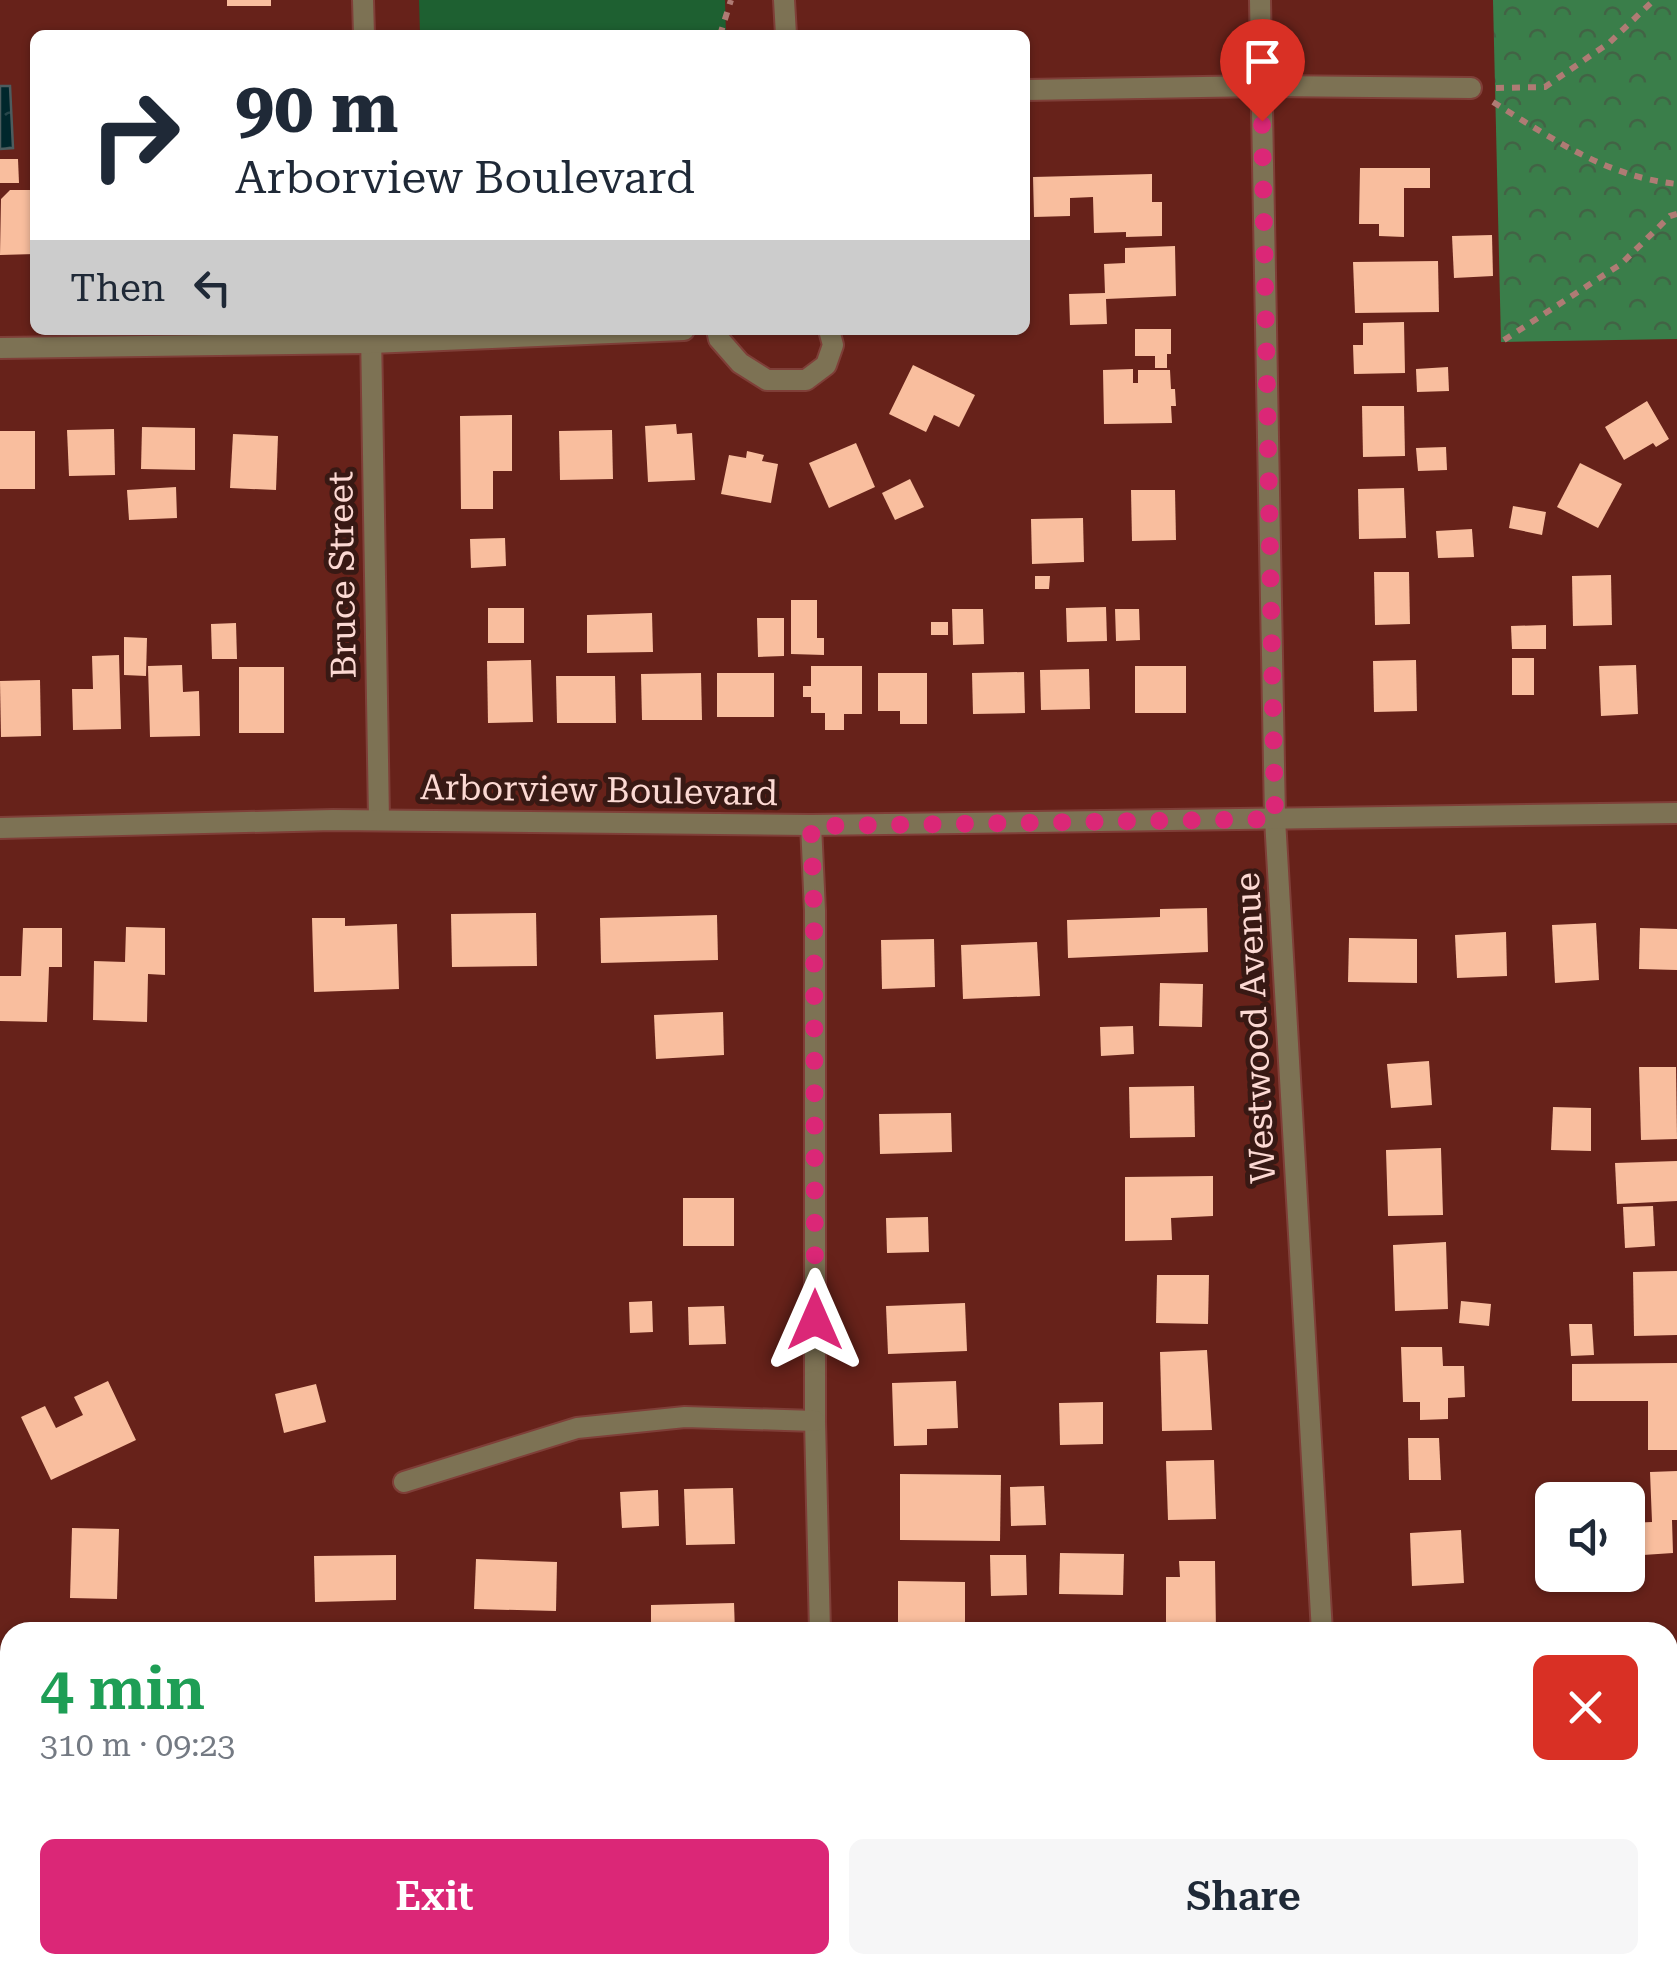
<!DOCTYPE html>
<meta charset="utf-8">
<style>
:root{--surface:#fff;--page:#f6f6f7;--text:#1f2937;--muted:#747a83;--accent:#db2777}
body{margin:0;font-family:"Roboto Serif",serif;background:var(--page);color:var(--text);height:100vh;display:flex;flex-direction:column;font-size:38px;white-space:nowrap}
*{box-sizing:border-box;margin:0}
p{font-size:32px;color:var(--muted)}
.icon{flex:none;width:55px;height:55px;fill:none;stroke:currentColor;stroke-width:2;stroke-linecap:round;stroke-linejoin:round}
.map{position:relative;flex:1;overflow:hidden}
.panel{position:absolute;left:0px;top:1622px;width:1678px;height:352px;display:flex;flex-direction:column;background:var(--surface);border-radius:30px 30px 0 0;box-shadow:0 2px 8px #0004}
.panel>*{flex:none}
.guide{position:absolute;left:30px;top:30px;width:1000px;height:305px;border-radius:15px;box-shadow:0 2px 8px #0004;background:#fff;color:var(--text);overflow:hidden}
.fabs{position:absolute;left:1535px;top:1482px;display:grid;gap:20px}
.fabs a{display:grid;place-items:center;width:110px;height:110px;border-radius:15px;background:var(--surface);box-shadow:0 2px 8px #0004;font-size:50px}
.pin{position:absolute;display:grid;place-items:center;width:85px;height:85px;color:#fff;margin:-102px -42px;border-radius:50% 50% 50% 0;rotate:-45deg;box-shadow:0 0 10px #0007}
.pin .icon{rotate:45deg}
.me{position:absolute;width:110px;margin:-55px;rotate:0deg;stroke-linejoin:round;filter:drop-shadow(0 0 8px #0008)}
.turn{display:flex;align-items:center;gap:35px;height:210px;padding:0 40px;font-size:45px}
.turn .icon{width:130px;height:130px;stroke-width:2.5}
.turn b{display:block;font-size:70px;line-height:85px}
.then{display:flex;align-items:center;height:95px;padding:0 40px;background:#0003;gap:20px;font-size:38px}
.round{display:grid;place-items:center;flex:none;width:105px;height:105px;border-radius:15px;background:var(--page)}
.summary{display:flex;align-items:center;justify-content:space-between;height:170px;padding:0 40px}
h1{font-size:60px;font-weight:600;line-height:75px;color:#1e9e55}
.button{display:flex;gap:20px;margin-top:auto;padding:20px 40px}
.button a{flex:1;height:115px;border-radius:15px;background:var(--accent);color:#fff;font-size:40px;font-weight:600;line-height:115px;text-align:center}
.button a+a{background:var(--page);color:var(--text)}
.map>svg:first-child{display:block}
.forest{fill:url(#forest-crowns)}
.green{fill:#1e6031}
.water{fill:url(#water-ripples);stroke:#4c5c5e;stroke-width:2.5}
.building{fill:#f9be9e}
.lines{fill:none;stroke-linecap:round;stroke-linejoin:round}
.street-casing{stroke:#7f3f38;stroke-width:24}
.path{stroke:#af7b74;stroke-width:6;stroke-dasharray:8 8;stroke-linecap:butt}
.street{stroke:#7d7254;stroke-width:20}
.route{stroke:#db2777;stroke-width:18;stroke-dasharray:0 32.4}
.labels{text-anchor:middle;stroke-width:10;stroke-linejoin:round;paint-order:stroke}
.street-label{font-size:35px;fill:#fcd9d3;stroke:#381914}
</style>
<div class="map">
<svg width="1677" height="1974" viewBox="0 0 1677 1974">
<defs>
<pattern id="forest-crowns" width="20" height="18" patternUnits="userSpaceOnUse" patternTransform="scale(2.5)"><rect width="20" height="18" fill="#3a7e4a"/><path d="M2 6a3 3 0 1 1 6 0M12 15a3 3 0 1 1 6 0" fill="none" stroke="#426345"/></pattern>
<pattern id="water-ripples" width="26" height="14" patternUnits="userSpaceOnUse" patternTransform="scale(2.5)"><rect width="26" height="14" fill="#00272c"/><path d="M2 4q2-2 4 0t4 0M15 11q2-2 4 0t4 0" fill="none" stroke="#26464a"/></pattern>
</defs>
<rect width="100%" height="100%" fill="#67221a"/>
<polygon class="forest" points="1493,0 1677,0 1677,339 1501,342"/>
<g class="green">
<polygon points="419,0 725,0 726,35 420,35"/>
<polygon points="1677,1849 1677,1974 1386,1974 1385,1965 1668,1965 1668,1851"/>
</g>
<polygon class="water" points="0,86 10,86 13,148 0,149"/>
<g class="building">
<rect x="227" y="0" width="44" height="6"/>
<polygon points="0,159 18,159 19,183 0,183"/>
<polygon points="1360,168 1430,168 1430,188 1404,188 1404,237 1379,236 1379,224 1359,224"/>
<polygon points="1152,174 1152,202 1162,202 1162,236 1126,237 1126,232 1094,233 1093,197 1070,198 1070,216 1034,217 1033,177"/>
<polygon points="10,190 31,190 31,209 35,209 35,254 0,255 1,199"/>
<polygon points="1492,235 1493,276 1454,278 1452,236"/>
<polygon points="1175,246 1176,296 1106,299 1107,324 1070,325 1069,294 1105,293 1104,264 1125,263 1125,248"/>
<polygon points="1438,261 1439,312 1355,313 1353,262"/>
<polygon points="1404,322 1405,373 1354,374 1353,345 1363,345 1363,323"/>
<polygon points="1135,329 1171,329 1171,354 1167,354 1167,368 1155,368 1155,356 1135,356"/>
<polygon points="913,365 975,395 959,427 934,415 926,432 889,414"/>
<polygon points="1448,367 1449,391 1417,392 1416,369"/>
<polygon points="1133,369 1133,383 1138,383 1138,370 1170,370 1171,389 1175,389 1176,406 1171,406 1172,423 1104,424 1103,370"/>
<polygon points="1647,401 1669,439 1656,447 1653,443 1624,460 1605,427"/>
<polygon points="1362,406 1404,406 1405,456 1363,457"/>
<polygon points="512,415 512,471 493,471 493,509 461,509 460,416"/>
<polygon points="676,424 677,434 692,433 695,480 648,482 645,426"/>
<polygon points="142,427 195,428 195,470 141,469"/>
<polygon points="114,429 115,475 69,476 67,430"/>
<polygon points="612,430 613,479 560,480 559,431"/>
<rect x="0" y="431" width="35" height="58"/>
<polygon points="233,434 278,436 276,490 230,488"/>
<polygon points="856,443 875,487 829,508 809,463"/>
<polygon points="1446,447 1447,470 1418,471 1416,448"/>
<polygon points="747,451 764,455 762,461 778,464 771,503 721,494 729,455 746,458"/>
<polygon points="1580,463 1622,484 1598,528 1557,507"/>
<polygon points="910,479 924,507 895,520 882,493"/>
<polygon points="176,487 177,518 129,520 127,490"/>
<polygon points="1404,488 1406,538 1359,539 1358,489"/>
<polygon points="1131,490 1175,490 1176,540 1132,541"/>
<polygon points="1513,506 1546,512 1542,535 1509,528"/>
<polygon points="1083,518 1084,562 1032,564 1031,519"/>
<polygon points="1472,529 1474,557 1438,558 1436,531"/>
<polygon points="505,538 506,566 471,568 470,539"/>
<polygon points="1374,572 1409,572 1410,624 1375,625"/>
<polygon points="1611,575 1612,625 1573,626 1572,576"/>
<polygon points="1035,576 1050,576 1049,589 1035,589"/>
<polygon points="791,600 817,600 817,638 824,638 824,655 791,654"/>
<polygon points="1106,607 1107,641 1067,642 1066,608"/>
<rect x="488" y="608" width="36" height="35"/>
<polygon points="952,609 983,609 984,644 953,645"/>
<polygon points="1115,609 1139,609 1140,640 1116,641"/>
<polygon points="652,613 653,652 587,653 587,615"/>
<polygon points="757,618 784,618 784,656 758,657"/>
<rect x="931" y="622" width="17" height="13"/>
<polygon points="236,623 237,659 212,659 211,624"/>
<polygon points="1546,625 1546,649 1512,649 1511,626"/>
<polygon points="124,637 147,638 146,676 124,675"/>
<polygon points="119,655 121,729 73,730 72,689 93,689 92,656"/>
<rect x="1512" y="658" width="22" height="37"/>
<polygon points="531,660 533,722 488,723 487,661"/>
<polygon points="1416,660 1417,711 1374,712 1373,661"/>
<polygon points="182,665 183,692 199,691 200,736 150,737 148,666"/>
<polygon points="1636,665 1638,714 1601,716 1599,666"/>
<polygon points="811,666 862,666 862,714 844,714 844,730 825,730 825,713 811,713 811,697 803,697 803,686 811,686"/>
<rect x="1135" y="666" width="51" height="47"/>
<rect x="239" y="667" width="45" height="66"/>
<polygon points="1089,669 1090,709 1041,710 1040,670"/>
<polygon points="1024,672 1025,713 973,714 972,673"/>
<polygon points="701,673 702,720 642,720 641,674"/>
<rect x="717" y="673" width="57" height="44"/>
<polygon points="878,673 927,673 927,724 900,724 900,711 878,711"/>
<polygon points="556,676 615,676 616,723 557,723"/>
<polygon points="40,680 41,736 1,737 0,681"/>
<polygon points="1207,908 1208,952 1068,958 1067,920 1160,917 1160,909"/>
<polygon points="536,913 537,966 452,967 451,914"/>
<polygon points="717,915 718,960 601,963 600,918"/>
<polygon points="312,918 345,918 345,926 397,924 399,989 314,992"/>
<polygon points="1596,923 1599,980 1555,983 1552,925"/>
<polygon points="126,927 165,928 165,975 148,974 147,1022 93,1020 94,961 125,962"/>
<polygon points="23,928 62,928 62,967 49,967 47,1022 0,1021 0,976 21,976"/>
<polygon points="1640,928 1677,929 1677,970 1639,969"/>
<polygon points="1506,932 1507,976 1457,978 1455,935"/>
<polygon points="1349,938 1417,939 1417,983 1348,982"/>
<polygon points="934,939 935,987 882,989 881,940"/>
<polygon points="1037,942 1040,996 963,999 961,945"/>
<polygon points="1160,983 1203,984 1202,1027 1159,1026"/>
<polygon points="723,1012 724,1055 656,1059 654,1015"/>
<polygon points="1133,1026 1134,1054 1101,1056 1100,1027"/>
<polygon points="1429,1061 1432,1105 1391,1108 1387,1064"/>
<polygon points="1639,1067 1676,1067 1677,1139 1641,1140"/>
<polygon points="1194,1086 1195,1137 1130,1138 1129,1087"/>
<polygon points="1553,1107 1591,1108 1591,1151 1551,1150"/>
<polygon points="951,1113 952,1152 880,1154 879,1114"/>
<polygon points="1441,1148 1443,1215 1388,1216 1386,1150"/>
<polygon points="1677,1161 1677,1201 1617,1204 1615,1163"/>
<polygon points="1213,1176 1213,1216 1171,1218 1172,1240 1125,1241 1125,1177"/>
<rect x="683" y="1198" width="51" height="48"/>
<polygon points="1653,1206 1655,1246 1625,1248 1623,1207"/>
<polygon points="928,1217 929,1252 887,1253 886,1218"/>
<polygon points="1446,1242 1448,1309 1395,1311 1393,1245"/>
<polygon points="1677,1271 1677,1335 1634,1336 1633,1272"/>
<polygon points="1157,1275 1209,1275 1208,1324 1156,1323"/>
<polygon points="652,1301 653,1332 630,1333 629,1302"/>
<polygon points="1461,1301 1491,1304 1489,1326 1459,1323"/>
<polygon points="965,1303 967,1351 888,1354 886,1306"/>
<polygon points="724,1306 726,1344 689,1345 688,1307"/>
<polygon points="1569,1324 1592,1324 1594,1355 1571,1356"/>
<polygon points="1401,1347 1442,1347 1443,1366 1464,1366 1465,1397 1448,1398 1448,1419 1420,1420 1420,1402 1403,1402"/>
<polygon points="1207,1350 1212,1430 1162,1431 1160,1352"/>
<polygon points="1677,1363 1677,1450 1648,1450 1648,1401 1572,1401 1572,1364"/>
<polygon points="108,1381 136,1440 51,1480 21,1417 45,1406 56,1428 83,1415 74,1397"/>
<polygon points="956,1381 958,1428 927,1429 927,1445 894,1446 892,1383"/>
<polygon points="316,1384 326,1422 284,1433 275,1394"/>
<polygon points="1103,1402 1103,1444 1060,1445 1059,1403"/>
<polygon points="1408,1438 1439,1438 1441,1480 1409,1480"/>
<polygon points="1214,1460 1216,1519 1168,1520 1166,1461"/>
<polygon points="1677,1471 1677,1520 1672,1520 1673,1553 1628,1556 1628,1523 1652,1522 1650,1472"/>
<polygon points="900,1474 1001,1475 1000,1541 900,1540"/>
<polygon points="1044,1486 1046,1525 1011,1526 1010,1487"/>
<polygon points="733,1488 735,1544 686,1545 684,1489"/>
<polygon points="658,1490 659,1526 622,1528 620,1492"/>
<polygon points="72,1528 119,1529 117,1599 70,1598"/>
<polygon points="1461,1530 1464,1583 1412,1586 1410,1533"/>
<polygon points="1060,1553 1124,1554 1123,1595 1059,1594"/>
<polygon points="396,1555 396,1600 315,1602 314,1556"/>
<polygon points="990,1555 1026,1555 1027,1595 991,1596"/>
<polygon points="476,1559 557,1562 556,1611 474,1609"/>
<polygon points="1179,1561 1215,1561 1216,1632 1166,1632 1166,1577 1180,1577"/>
<polygon points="898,1581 965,1582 965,1631 898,1631"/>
<polygon points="734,1603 735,1632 651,1632 651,1605"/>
<rect x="35" y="1965" width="24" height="9"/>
<rect x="702" y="1965" width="44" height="9"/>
<rect x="908" y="1965" width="109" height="9"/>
<polygon points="1228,1965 1273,1965 1273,1974 1229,1974"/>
</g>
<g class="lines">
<g class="street-casing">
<g id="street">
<polyline points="363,0 364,35"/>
<polyline points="784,0 786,35"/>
<polyline points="1260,0 1275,819 1322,1632"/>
<polyline points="1025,90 1261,86 1471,88"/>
<polyline points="717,330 719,339 740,363 767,380 806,380 826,365 833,345 829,330"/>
<polyline points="371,332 379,820"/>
<polyline points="0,348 371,343 684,330"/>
<polyline points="811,825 815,911 815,1421 820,1632"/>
<polyline points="0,828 333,820 811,825 1677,813"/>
<polyline points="404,1482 577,1428 685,1417 815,1421"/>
<polyline points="1668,1813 1677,1811"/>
<polyline points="826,1965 826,1974"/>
<polyline points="1345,1965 1346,1974"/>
</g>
</g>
<g class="path">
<polyline points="720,35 731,0"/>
<polyline points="1496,88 1545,87 1609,43 1654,0"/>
<path d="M1493 102C1551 138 1607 177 1677 184"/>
<polyline points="1504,340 1621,264 1670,216 1677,214"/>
<polyline points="1392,1965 1393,1974"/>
</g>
<use href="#street" class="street"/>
</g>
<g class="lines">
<polyline class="route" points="815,1320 814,910 811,826 1275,819 1262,121"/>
</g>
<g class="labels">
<g class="street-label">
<text transform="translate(342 575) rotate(-91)" y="12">Bruce Street</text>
<text transform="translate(599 790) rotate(1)" y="12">Arborview Boulevard</text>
<text transform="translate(1255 1028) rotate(-93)" y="12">Westwood Avenue</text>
</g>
</g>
</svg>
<div class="fabs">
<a><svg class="icon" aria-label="sound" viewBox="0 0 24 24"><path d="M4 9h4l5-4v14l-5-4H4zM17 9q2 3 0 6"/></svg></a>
</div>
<div class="pin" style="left:1262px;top:121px;background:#d93025"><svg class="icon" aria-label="arrive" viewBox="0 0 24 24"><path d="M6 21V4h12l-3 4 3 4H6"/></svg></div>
<svg class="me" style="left:815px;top:1320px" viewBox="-20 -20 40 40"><path d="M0-17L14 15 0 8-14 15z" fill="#db2777" stroke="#fff" stroke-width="4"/></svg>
<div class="guide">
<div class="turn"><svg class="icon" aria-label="right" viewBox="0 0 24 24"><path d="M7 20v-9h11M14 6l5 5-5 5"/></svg><div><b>90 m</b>Arborview Boulevard</div></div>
<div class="then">Then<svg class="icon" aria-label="left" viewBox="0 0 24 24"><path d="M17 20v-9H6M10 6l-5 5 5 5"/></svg></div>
</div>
<section class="panel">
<div class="summary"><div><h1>4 min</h1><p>310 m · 09:23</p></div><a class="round" style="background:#d93025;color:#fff"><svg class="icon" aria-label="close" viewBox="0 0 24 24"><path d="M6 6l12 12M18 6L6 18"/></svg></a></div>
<div class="button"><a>Exit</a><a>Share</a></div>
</section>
</div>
